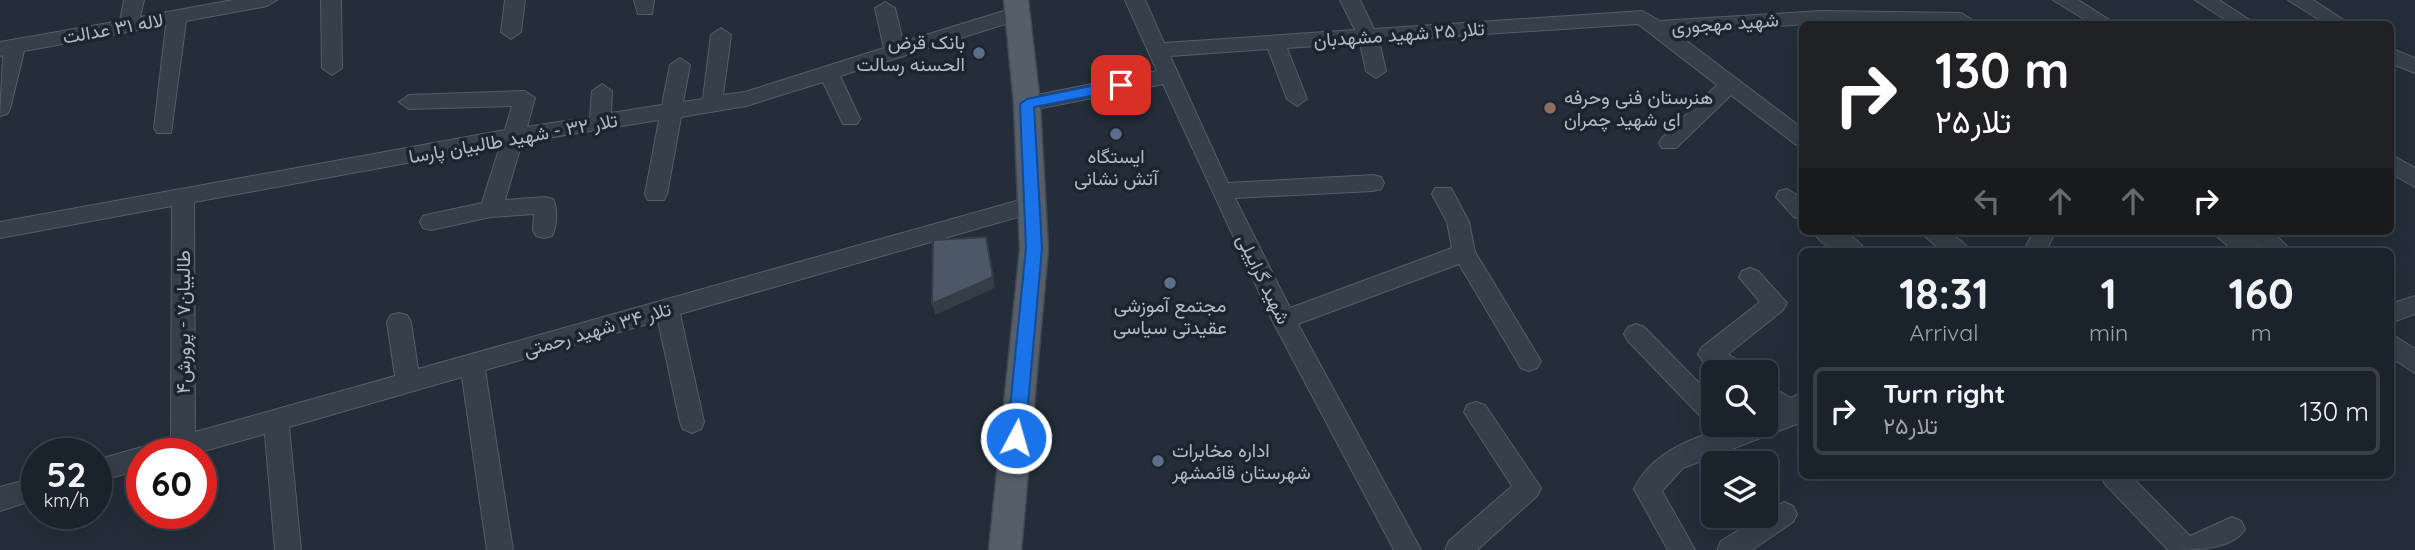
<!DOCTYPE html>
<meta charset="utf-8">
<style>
:root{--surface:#1a222c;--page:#272f38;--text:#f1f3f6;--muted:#9fa4a9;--line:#383f48}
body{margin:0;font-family:Quicksand,Vazirmatn,sans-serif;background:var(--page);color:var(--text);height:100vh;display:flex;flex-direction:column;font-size:26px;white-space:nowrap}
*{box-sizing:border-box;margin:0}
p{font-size:23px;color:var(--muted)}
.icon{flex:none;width:38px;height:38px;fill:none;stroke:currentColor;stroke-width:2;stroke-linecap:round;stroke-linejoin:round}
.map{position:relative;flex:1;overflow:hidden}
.panel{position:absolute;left:1799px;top:248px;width:595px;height:231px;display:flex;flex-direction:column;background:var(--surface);border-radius:10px;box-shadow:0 7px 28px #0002,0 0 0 2px var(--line)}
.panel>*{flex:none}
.hud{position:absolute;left:1799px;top:21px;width:595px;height:214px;border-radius:10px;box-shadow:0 7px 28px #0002,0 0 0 2px var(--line);background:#202124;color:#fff;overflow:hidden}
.tools{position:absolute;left:1701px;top:360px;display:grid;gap:14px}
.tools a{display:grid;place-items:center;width:77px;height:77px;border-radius:10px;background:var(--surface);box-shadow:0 7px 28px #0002,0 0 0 2px var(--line);font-size:35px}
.speed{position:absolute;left:21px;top:438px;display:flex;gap:14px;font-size:35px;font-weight:700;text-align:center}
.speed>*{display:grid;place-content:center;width:91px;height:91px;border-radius:50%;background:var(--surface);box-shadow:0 7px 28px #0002,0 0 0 2px var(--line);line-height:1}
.speed small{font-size:18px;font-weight:400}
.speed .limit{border:10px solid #d22;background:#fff;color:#111}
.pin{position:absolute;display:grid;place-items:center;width:60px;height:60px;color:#fff;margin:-30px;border-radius:14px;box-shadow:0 4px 10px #0006}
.me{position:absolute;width:77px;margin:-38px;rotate:6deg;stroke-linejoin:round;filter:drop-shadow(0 0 5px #0008)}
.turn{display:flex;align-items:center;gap:24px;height:147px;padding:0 21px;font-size:32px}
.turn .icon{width:91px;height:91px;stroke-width:2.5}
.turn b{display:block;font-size:49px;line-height:60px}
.lanes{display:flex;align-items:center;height:66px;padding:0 21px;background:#0003;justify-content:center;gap:35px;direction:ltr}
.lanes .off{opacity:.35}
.eta{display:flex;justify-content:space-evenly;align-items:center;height:119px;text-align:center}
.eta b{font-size:42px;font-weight:800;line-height:49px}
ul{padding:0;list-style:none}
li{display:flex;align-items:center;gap:21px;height:88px;margin:0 14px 10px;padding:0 7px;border:4px solid var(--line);border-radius:10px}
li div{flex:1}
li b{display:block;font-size:26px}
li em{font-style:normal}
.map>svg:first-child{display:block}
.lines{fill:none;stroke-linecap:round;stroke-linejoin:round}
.minor-casing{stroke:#555e68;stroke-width:2}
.major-casing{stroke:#404953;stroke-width:3}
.minor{fill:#36404a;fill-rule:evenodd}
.major{fill:#545f6a;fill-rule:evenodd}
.shaded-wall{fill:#353e47}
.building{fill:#4c5865;stroke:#353e47;stroke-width:2}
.route{fill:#1a73e8;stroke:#114b97;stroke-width:2}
.service-dot{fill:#5c6f8a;stroke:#1c252f;stroke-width:2.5}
.education-dot{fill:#8d6e63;stroke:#1c252f;stroke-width:2.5}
.labels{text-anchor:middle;stroke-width:7;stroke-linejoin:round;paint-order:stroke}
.street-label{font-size:19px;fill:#b2bbc6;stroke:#1c252f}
.poi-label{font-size:19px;fill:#b2bbc6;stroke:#1c252f;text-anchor:start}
</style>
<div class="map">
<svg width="2415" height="550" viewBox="0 0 2415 550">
<rect width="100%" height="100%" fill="#232e3a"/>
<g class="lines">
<g class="minor-casing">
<g id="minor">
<polygon points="124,0 144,0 140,17 233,0 277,0 267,6 186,21 171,133 157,133 154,128 166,25 24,51 10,109 7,114 0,116 3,55 0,56 0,42 120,21"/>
<polygon points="321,0 341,0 342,68 332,75 322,68"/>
<polygon points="505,0 525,0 521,32 511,39 501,32"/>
<polygon points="634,0 654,0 652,14 638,14"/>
<polygon points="1125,0 1145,0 1164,43 1355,30 1340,0 1360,0 1374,29 1642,11 1660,21 1821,11 1961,13 1971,19 1964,24 1821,23 1676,33 1802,128 1802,147 1795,144 1731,95 1676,148 1662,148 1659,143 1662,138 1717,85 1638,24 1379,41 1386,71 1376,78 1366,71 1360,43 1287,48 1307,99 1297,106 1287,99 1268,49 1170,56 1228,183 1373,175 1381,177 1384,183 1381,189 1373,191 1235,198 1290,308 1452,248 1447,222 1432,194 1435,188 1451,188 1469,222 1475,252 1541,361 1537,368 1529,371 1521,368 1459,264 1298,324 1421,550 1394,550 1272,320 1163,84 1027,111 1017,104 1027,97 1157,71"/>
<polygon points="2053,0 2078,0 2116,24 2092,24"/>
<polygon points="2195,0 2219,0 2256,24 2232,24"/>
<polygon points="2288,0 2313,0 2350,24 2326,24"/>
<path d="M885 2 895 8 903 42 1017 7 1027 13 1024 18 840 76 860 119 857 124H843L823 82 746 106 681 117 667 194 664 200H648L645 194 659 120 522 142 505 200 545 197 553 199C558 209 557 226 552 236L544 238 536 236 533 230 534 214 491 217 431 230 423 228 420 222 423 216 431 214 482 203 500 146 194 202 195 432 395 376 387 322 391 315 399 313 407 315 411 322 418 369 1034 196 1042 198 1045 204 1042 210 680 314 704 422 701 429 692 433 683 429 680 422 658 321 485 370 513 550H487L462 377 289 427 301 550H275L265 434 197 453H142V469L96 482V460L142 447 149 450 151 445 171 439 172 206 0 238V222L505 130 512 106 409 109 399 102 409 95 525 91 535 98 527 127 590 117 592 91 602 84 612 91 611 113 662 105 670 65 680 58 690 65 683 102 703 99 711 35 721 28 731 35 723 95 745 92 884 48 875 8Z"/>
<polygon points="2390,48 2415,58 2415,73 2390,63"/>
<polygon points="2390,154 2415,168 2415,187 2390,173"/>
<polygon points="1787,189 1802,198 1802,219 1794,217 1776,197 1779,191"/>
<path d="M1813 231C1833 231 1855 231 1866 252 1846 252 1824 252 1813 231Z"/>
<path d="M1919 231C1939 231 1959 232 1970 252H1943Z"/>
<polygon points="2034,231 2056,231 2045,252 2023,252"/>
<polygon points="2211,231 2271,231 2293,252 2266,252 2258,245 2249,252 2222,252 2227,245"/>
<path d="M1750 268 1758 271 1787 303 1783 310 1728 354 1746 366 1749 373C1729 373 1709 375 1698 354L1702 347 1760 302 1739 277 1742 271Z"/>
<polygon points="2415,296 2415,314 2390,323 2390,304"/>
<polygon points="1636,324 1644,327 1713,397 1713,423 1704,420 1628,341 1624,334 1628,327"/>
<polygon points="2390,333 2415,349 2415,373 2390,357"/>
<path d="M1766 384 1791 398 1802 392V422L1683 468 1662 491 1695 550H1668L1634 489C1655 444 1720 425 1766 425V414L1772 412 1766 407Z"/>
<polygon points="1476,402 1485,405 1541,488 1537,496 1477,550 1445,550 1449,541 1512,486 1464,412 1467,405"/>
<path d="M2101 476H2131L2190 536 2232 517 2241 521 2245 529C2233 550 2193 550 2168 550L2105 484Z"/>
<polygon points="37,477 37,499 0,511 0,487"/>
<polygon points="1784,502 1793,506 1797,514 1793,522 1752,550 1717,550 1721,541"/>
</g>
</g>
<g class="major-casing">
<polygon id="major" points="1004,0 1028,0 1040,104 1048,249 1021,550 989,550 1020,249 1014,104"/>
</g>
<use href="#minor" class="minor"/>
<use href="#major" class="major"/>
</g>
<polygon class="shaded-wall" points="988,248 995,288 935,315 932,304"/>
<polygon class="building" points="986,237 993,277 932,304 933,240"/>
<polygon class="route" points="1121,80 1126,82 1126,89 1034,107 1042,248 1025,438 1016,446 1007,438 1026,248 1020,104 1027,99"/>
<g class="service-dot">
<circle cx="979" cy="53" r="7"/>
<circle cx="1116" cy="134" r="7"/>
<circle cx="1170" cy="283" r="7"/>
<circle cx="1158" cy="461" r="7"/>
</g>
<circle class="education-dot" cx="1550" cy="108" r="7"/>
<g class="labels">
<g class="street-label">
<text transform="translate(1725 23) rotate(-4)" y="7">شهید مهجوری</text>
<text transform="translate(113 28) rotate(-10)" y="7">لاله ۳۱ عدالت</text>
<text transform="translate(1399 34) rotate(-4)" y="7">تلار ۲۵ شهید مشهدبان</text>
<text transform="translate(513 138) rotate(-10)" y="7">تلار ۳۲ - شهید طالبیان پارسا</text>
<text transform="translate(1264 279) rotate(64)" y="7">شهید گراییلی</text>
<text transform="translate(183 322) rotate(-90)" y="7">طالبیان۷ - پرورش۴</text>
<text transform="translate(597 329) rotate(-16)" y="7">تلار ۳۴ شهید رحمتی</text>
</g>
<g class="poi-label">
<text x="965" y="49" text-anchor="end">بانک قرض<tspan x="965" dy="22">الحسنه رسالت</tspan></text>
<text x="1564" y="104">هنرستان فنی وحرفه<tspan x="1564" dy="22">ای شهید چمران</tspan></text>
<text x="1116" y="163" text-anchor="middle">ایستگاه<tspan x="1116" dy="22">آتش نشانی</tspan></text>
<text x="1170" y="312" text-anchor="middle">مجتمع آموزشی<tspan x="1170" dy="22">عقیدتی سیاسی</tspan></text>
<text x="1172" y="457">اداره مخابرات<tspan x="1172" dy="22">شهرستان قائمشهر</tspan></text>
</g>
</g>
</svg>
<div class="tools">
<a><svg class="icon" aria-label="search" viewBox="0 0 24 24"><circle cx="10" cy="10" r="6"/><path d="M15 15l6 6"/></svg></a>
<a><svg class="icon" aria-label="layers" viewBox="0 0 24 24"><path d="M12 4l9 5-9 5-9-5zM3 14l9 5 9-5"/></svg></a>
</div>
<div class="speed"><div>52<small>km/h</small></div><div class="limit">60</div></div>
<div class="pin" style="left:1121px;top:85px;background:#d93025"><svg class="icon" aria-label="arrive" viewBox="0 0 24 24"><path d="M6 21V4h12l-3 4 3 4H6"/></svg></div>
<svg class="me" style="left:1016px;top:438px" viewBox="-20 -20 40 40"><circle r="17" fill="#1a73e8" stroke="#fff" stroke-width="3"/><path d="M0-11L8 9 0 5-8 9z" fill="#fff"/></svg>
<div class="hud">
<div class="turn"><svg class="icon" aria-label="right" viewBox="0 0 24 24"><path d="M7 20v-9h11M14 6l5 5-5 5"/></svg><div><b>130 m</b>تلار۲۵</div></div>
<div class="lanes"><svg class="icon off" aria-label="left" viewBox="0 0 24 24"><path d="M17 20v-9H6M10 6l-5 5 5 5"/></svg><svg class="icon off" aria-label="ahead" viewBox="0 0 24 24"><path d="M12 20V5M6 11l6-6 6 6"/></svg><svg class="icon off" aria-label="ahead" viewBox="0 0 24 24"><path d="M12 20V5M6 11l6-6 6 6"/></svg><svg class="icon" aria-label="right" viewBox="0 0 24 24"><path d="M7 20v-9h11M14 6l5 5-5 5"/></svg></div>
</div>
<section class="panel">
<div class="eta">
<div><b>18:31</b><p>Arrival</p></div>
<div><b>1</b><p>min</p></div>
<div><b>160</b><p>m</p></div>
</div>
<ul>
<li><svg class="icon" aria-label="right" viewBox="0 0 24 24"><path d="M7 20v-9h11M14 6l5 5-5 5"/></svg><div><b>Turn right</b><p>تلار۲۵</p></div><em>130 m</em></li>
</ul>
</section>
</div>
